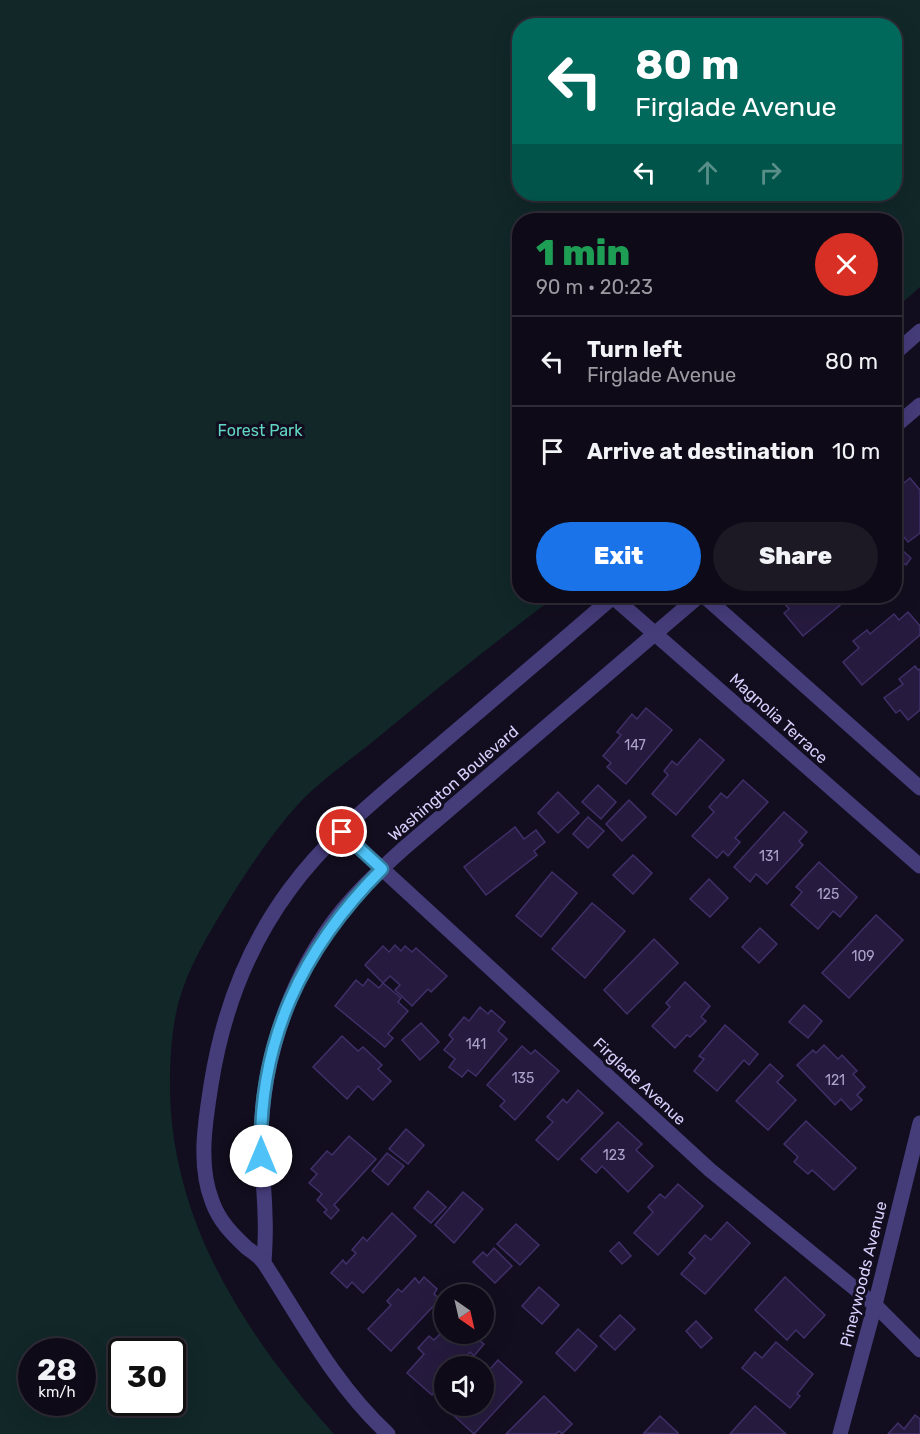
<!DOCTYPE html>
<meta charset="utf-8">
<style>
:root{--surface:#0e0a17;--page:#1c1824;--text:#f1f3f6;--muted:#9b9aa1;--line:#2e2b36;--accent:#1a73e8}
body{margin:0;font-family:Rubik,sans-serif;background:var(--page);color:var(--text);height:100vh;display:flex;flex-direction:column;font-size:22px;white-space:nowrap}
*{box-sizing:border-box;margin:0}
p{font-size:20px;color:var(--muted)}
.icon{flex:none;width:33px;height:33px;fill:none;stroke:currentColor;stroke-width:2;stroke-linecap:round;stroke-linejoin:round}
.map{position:relative;flex:1;overflow:hidden}
.side{position:absolute;left:512px;top:213px;width:390px;height:390px;display:flex;flex-direction:column;background:var(--surface);border-radius:24px;box-shadow:0 6px 24px #0002,0 0 0 2px var(--line)}
.side>*{flex:none}
.guide{position:absolute;left:512px;top:18px;width:390px;height:183px;border-radius:24px;box-shadow:0 6px 24px #0002,0 0 0 2px var(--line);background:#00695c;color:#fff;overflow:hidden}
.needle{width:39px;rotate:146deg}
.buttons{position:absolute;left:434px;top:1284px;display:grid;gap:12px}
.buttons a{display:grid;place-items:center;width:60px;height:60px;border-radius:50%;background:var(--surface);box-shadow:0 6px 24px #0002,0 0 0 2px var(--line);font-size:30px}
.speed{position:absolute;left:18px;top:1338px;display:flex;gap:12px;font-size:30px;font-weight:700;text-align:center}
.speed>*{display:grid;place-content:center;width:78px;height:78px;border-radius:50%;background:var(--surface);box-shadow:0 6px 24px #0002,0 0 0 2px var(--line);line-height:1}
.speed small{font-size:15px;font-weight:400}
.speed .limit{border:3px solid #111;border-radius:9px;background:#fff;color:#111}
.pin{position:absolute;display:grid;place-items:center;width:51px;height:51px;color:#fff;margin:-26px;border:3px solid #fff;border-radius:50%;box-shadow:0 2px 6px #0007}
.me{position:absolute;width:66px;margin:-33px;rotate:0deg;stroke-linejoin:round;filter:drop-shadow(0 0 4px #0008)}
.turn{display:flex;align-items:center;gap:21px;height:126px;padding:0 24px;font-size:27px}
.turn .icon{width:78px;height:78px;stroke-width:2.5}
.turn b{display:block;font-size:42px;line-height:51px}
.lanes{display:flex;align-items:center;height:57px;padding:0 24px;background:#0003;justify-content:center;gap:30px;direction:ltr}
.lanes .off{opacity:.35}
.round{display:grid;place-items:center;flex:none;width:63px;height:63px;border-radius:32px;background:var(--page)}
.summary{display:flex;align-items:center;justify-content:space-between;height:102px;padding:0 24px}
h1{font-size:36px;font-weight:800;line-height:45px;color:#1e9e55}
.button{display:flex;gap:12px;margin-top:auto;padding:12px 24px}
.button a{flex:1;height:69px;border-radius:36px;background:var(--accent);color:#fff;font-size:24px;font-weight:800;line-height:69px;text-align:center}
.button a+a{background:var(--page);color:var(--text)}
ul{padding:0;list-style:none}
li{display:flex;align-items:center;gap:18px;height:90px;padding:0 24px;border-top:2px solid var(--line)}
li div{flex:1}
li b{display:block;font-size:22px}
li em{font-style:normal}
.map>svg:first-child{display:block}
.green{fill:#112728;fill-rule:evenodd}
.building{fill:#261b3e;stroke:#402f69;stroke-width:1.5}
.lines{fill:none;stroke-linecap:round;stroke-linejoin:round}
.street{stroke:#453c7a;stroke-width:15}
.route-casing{stroke:#337fa1;stroke-width:15}
.route{stroke:#4fc3f7;stroke-width:10}
.labels{text-anchor:middle;stroke-width:6;stroke-linejoin:round;paint-order:stroke}
.number-label{font-size:14px;fill:#aca2cc}
.park-label{font-size:16px;fill:#61d6c4;stroke:#120e1f}
.street-label{font-size:16px;fill:#d9cffc;stroke:#120e1f}
</style>
<div class="map">
<svg width="920" height="1434" viewBox="0 0 920 1434">
<rect width="100%" height="100%" fill="#120e1f"/>
<path class="green" d="M0 0H920V287L894 310V220H519V596H556C495 642 435 690 376 739 352 759 325 777 303 799 275 829 250 866 229 900 209 933 188 967 178 1004 172 1030 170 1055 170 1082 169 1219 245 1335 334 1434H0ZM519 26H894V194H519ZM32 1352H82V1402H32ZM122 1352H172V1402H122Z"/>
<g class="building">
<polygon points="910,478 920,490 920,533 908,542 894,525 894,491"/>
<polygon points="894,543 911,558 906,565 901,561 894,569"/>
<polygon points="783,596 838,596 844,602 803,636 784,613 789,609 780,598"/>
<polygon points="908,612 920,626 920,635 862,685 843,662 859,648 853,641 867,630 870,634 894,614 899,620"/>
<polygon points="915,666 918,670 920,669 920,710 908,720 900,710 896,713 884,698 903,684 899,679"/>
<polygon points="646,708 672,730 626,784 607,767 611,763 603,756 621,735 617,732 632,714 637,719"/>
<polygon points="700,739 724,760 676,815 652,794 668,775 664,771 672,761 677,765"/>
<polygon points="743,780 768,802 735,838 740,842 728,856 723,851 717,858 692,836 714,812 709,807 721,793 727,798"/>
<polygon points="598,785 616,802 601,819 582,802"/>
<polygon points="558,792 579,813 558,833 538,813"/>
<polygon points="629,800 646,817 622,841 606,824"/>
<polygon points="784,812 807,832 799,841 803,845 767,884 756,874 750,882 734,867"/>
<polygon points="588,817 604,831 588,848 573,834"/>
<polygon points="515,827 524,839 536,830 545,842 534,851 537,855 486,895 464,867"/>
<polygon points="633,855 652,873 633,894 613,875"/>
<polygon points="819,862 857,897 840,917 833,911 818,929 791,905 802,892 796,887"/>
<polygon points="552,872 577,893 541,937 516,916"/>
<polygon points="709,879 728,898 710,917 690,899"/>
<polygon points="592,903 625,931 585,978 552,949"/>
<polygon points="876,915 903,940 849,998 822,973"/>
<polygon points="760,928 777,944 759,963 742,947"/>
<polygon points="654,939 678,963 627,1014 604,990"/>
<polygon points="395,945 401,951 405,946 412,952 416,948 447,976 431,992 428,989 412,1006 395,990 400,985 390,976 383,983 365,965 383,946 389,952"/>
<polygon points="368,979 379,988 383,983 401,998 398,1002 408,1011 388,1034 393,1038 385,1047 335,1006 356,980 363,986"/>
<polygon points="685,982 710,1006 701,1017 706,1021 690,1037 687,1035 675,1048 652,1026 670,1007 666,1003"/>
<polygon points="804,1005 822,1021 808,1038 789,1022"/>
<polygon points="480,1007 488,1014 491,1010 505,1022 498,1031 507,1039 476,1076 468,1070 462,1077 449,1067 455,1059 444,1050 453,1039 449,1035 464,1017 469,1021"/>
<polygon points="421,1023 439,1042 420,1060 402,1040"/>
<polygon points="725,1025 758,1054 749,1065 744,1060 717,1091 694,1071 704,1059 699,1056"/>
<polygon points="342,1036 358,1051 363,1047 382,1065 378,1069 391,1081 373,1100 358,1086 347,1099 313,1067"/>
<polygon points="824,1045 838,1059 842,1055 857,1071 853,1074 865,1087 857,1095 862,1100 851,1110 841,1099 835,1105 797,1065 813,1050 816,1053"/>
<polygon points="522,1046 531,1054 535,1050 559,1071 515,1120 500,1106 505,1101 487,1085"/>
<polygon points="770,1064 783,1076 777,1082 796,1100 768,1130 736,1101"/>
<polygon points="578,1090 603,1113 558,1160 536,1140 553,1122 547,1117 563,1099 567,1103"/>
<polygon points="806,1121 856,1168 834,1190 812,1170 808,1174 794,1162 798,1157 784,1144"/>
<polygon points="618,1122 642,1144 636,1150 653,1166 628,1192 602,1166 596,1173 581,1159"/>
<polygon points="406,1129 424,1145 408,1164 389,1149"/>
<polygon points="349,1136 376,1159 334,1205 339,1210 331,1219 324,1212 327,1210 317,1200 322,1194 309,1183 317,1174 311,1169 327,1151 332,1155"/>
<polygon points="387,1153 404,1166 388,1185 372,1171"/>
<polygon points="678,1184 703,1206 658,1255 634,1233 653,1212 648,1207 660,1194 665,1198"/>
<polygon points="428,1191 446,1207 431,1223 414,1208"/>
<polygon points="463,1192 483,1209 454,1243 435,1225"/>
<polygon points="392,1213 416,1236 363,1293 352,1282 347,1288 331,1273 343,1260 346,1264 356,1253 352,1250 363,1237 367,1241"/>
<polygon points="727,1222 750,1243 705,1294 681,1274 695,1258 689,1253 705,1235 711,1240"/>
<polygon points="516,1224 539,1245 520,1265 497,1244"/>
<polygon points="619,1242 631,1256 622,1264 610,1251"/>
<polygon points="494,1248 512,1266 495,1283 473,1262 483,1252 487,1256"/>
<polygon points="424,1277 437,1289 434,1294 440,1299 391,1351 368,1329 391,1305 387,1301 398,1289 402,1292 415,1278 419,1283"/>
<polygon points="785,1277 825,1315 804,1338 796,1330 787,1340 755,1310"/>
<polygon points="539,1287 559,1305 542,1324 522,1306"/>
<polygon points="620,1315 635,1329 615,1350 600,1336"/>
<polygon points="696,1321 712,1338 701,1348 686,1331"/>
<polygon points="578,1329 597,1346 575,1371 556,1353"/>
<polygon points="444,1330 444,1334 472,1334 484,1344 474,1356 470,1352 457,1366 444,1366 444,1381 432,1395 407,1373 424,1354 418,1348 429,1336 434,1340"/>
<polygon points="776,1342 813,1374 797,1394 800,1396 790,1408 742,1368 755,1352 762,1358"/>
<polygon points="498,1360 522,1382 474,1434 452,1414 459,1406 483,1406 483,1377"/>
<polygon points="544,1396 572,1424 562,1434 559,1431 556,1434 506,1434"/>
<polygon points="755,1406 786,1434 730,1434"/>
<polygon points="915,1415 920,1419 920,1434 888,1434 898,1423 904,1429"/>
<polygon points="660,1416 678,1433 677,1434 644,1433"/>
</g>
<g class="lines">
<g class="street">
<polyline points="894,354 920,331"/>
<polyline points="894,427 920,405"/>
<polyline points="704,596 920,788"/>
<polyline points="613,597 920,866"/>
<polyline points="342,832 710,1170 875,1305 920,1350"/>
<path d="M264 1262C265 1247 266 1232 265 1216 265 1189 260 1162 261 1134 263 1062 287 988 328 929 349 898 377 873 403 849L699 596"/>
<path d="M388 1434C335 1385 304 1325 266 1266 262 1258 254 1253 247 1248 232 1234 219 1221 212 1201 198 1165 205 1123 211 1085 222 1015 247 947 290 889 327 838 380 796 428 755 490 702 553 649 614 596"/>
<polyline points="840,1434 875,1305 920,1123"/>
</g>
</g>
<g class="lines">
<g class="route-casing">
<path id="route" d="M261 1156C258 1041 302 949 382 869L342 832"/>
</g>
<use href="#route" class="route"/>
</g>
<g class="labels">
<g class="number-label">
<text x="635" y="750">147</text>
<text x="769" y="861">131</text>
<text x="828" y="899">125</text>
<text x="863" y="961">109</text>
<text x="476" y="1049">141</text>
<text x="523" y="1083">135</text>
<text x="835" y="1085">121</text>
<text x="614" y="1160">123</text>
</g>
<g class="park-label">
<text x="260" y="436">Forest Park</text>
</g>
<g class="street-label">
<text transform="translate(779 718) rotate(42)" y="6">Magnolia Terrace</text>
<text transform="translate(453 783) rotate(-41)" y="6">Washington Boulevard</text>
<text transform="translate(640 1081) rotate(43)" y="6">Firglade Avenue</text>
<text transform="translate(863 1274) rotate(-76)" y="6">Pineywoods Avenue</text>
</g>
</g>
</svg>
<div class="buttons">
<a><svg class="needle" viewBox="-14 -14 28 28"><path d="M0-13l5 13h-10z" fill="#e53935"/><path d="M0 13l5-13h-10z" fill="#9b9aa1"/></svg></a>
<a><svg class="icon" aria-label="sound" viewBox="0 0 24 24"><path d="M4 9h4l5-4v14l-5-4H4zM17 9q2 3 0 6"/></svg></a>
</div>
<div class="speed"><div>28<small>km/h</small></div><div class="limit">30</div></div>
<div class="pin" style="left:342px;top:832px;background:#d93025"><svg class="icon" aria-label="arrive" viewBox="0 0 24 24"><path d="M6 21V4h12l-3 4 3 4H6"/></svg></div>
<svg class="me" style="left:261px;top:1156px" viewBox="-20 -20 40 40"><circle r="19" fill="#fff"/><path d="M0-13L10 11 0 6-10 11z" fill="#4fc3f7"/></svg>
<div class="guide">
<div class="turn"><svg class="icon" aria-label="left" viewBox="0 0 24 24"><path d="M17 20v-9H6M10 6l-5 5 5 5"/></svg><div><b>80 m</b>Firglade Avenue</div></div>
<div class="lanes"><svg class="icon" aria-label="left" viewBox="0 0 24 24"><path d="M17 20v-9H6M10 6l-5 5 5 5"/></svg><svg class="icon off" aria-label="ahead" viewBox="0 0 24 24"><path d="M12 20V5M6 11l6-6 6 6"/></svg><svg class="icon off" aria-label="right" viewBox="0 0 24 24"><path d="M7 20v-9h11M14 6l5 5-5 5"/></svg></div>
</div>
<section class="side">
<div class="summary"><div><h1>1 min</h1><p>90 m · 20:23</p></div><a class="round" style="background:#d93025;color:#fff"><svg class="icon" aria-label="close" viewBox="0 0 24 24"><path d="M6 6l12 12M18 6L6 18"/></svg></a></div>
<ul>
<li><svg class="icon" aria-label="left" viewBox="0 0 24 24"><path d="M17 20v-9H6M10 6l-5 5 5 5"/></svg><div><b>Turn left</b><p>Firglade Avenue</p></div><em>80 m</em></li>
<li><svg class="icon" aria-label="arrive" viewBox="0 0 24 24"><path d="M6 21V4h12l-3 4 3 4H6"/></svg><div><b>Arrive at destination</b></div><em>10 m</em></li>
</ul>
<div class="button"><a>Exit</a><a>Share</a></div>
</section>
</div>
